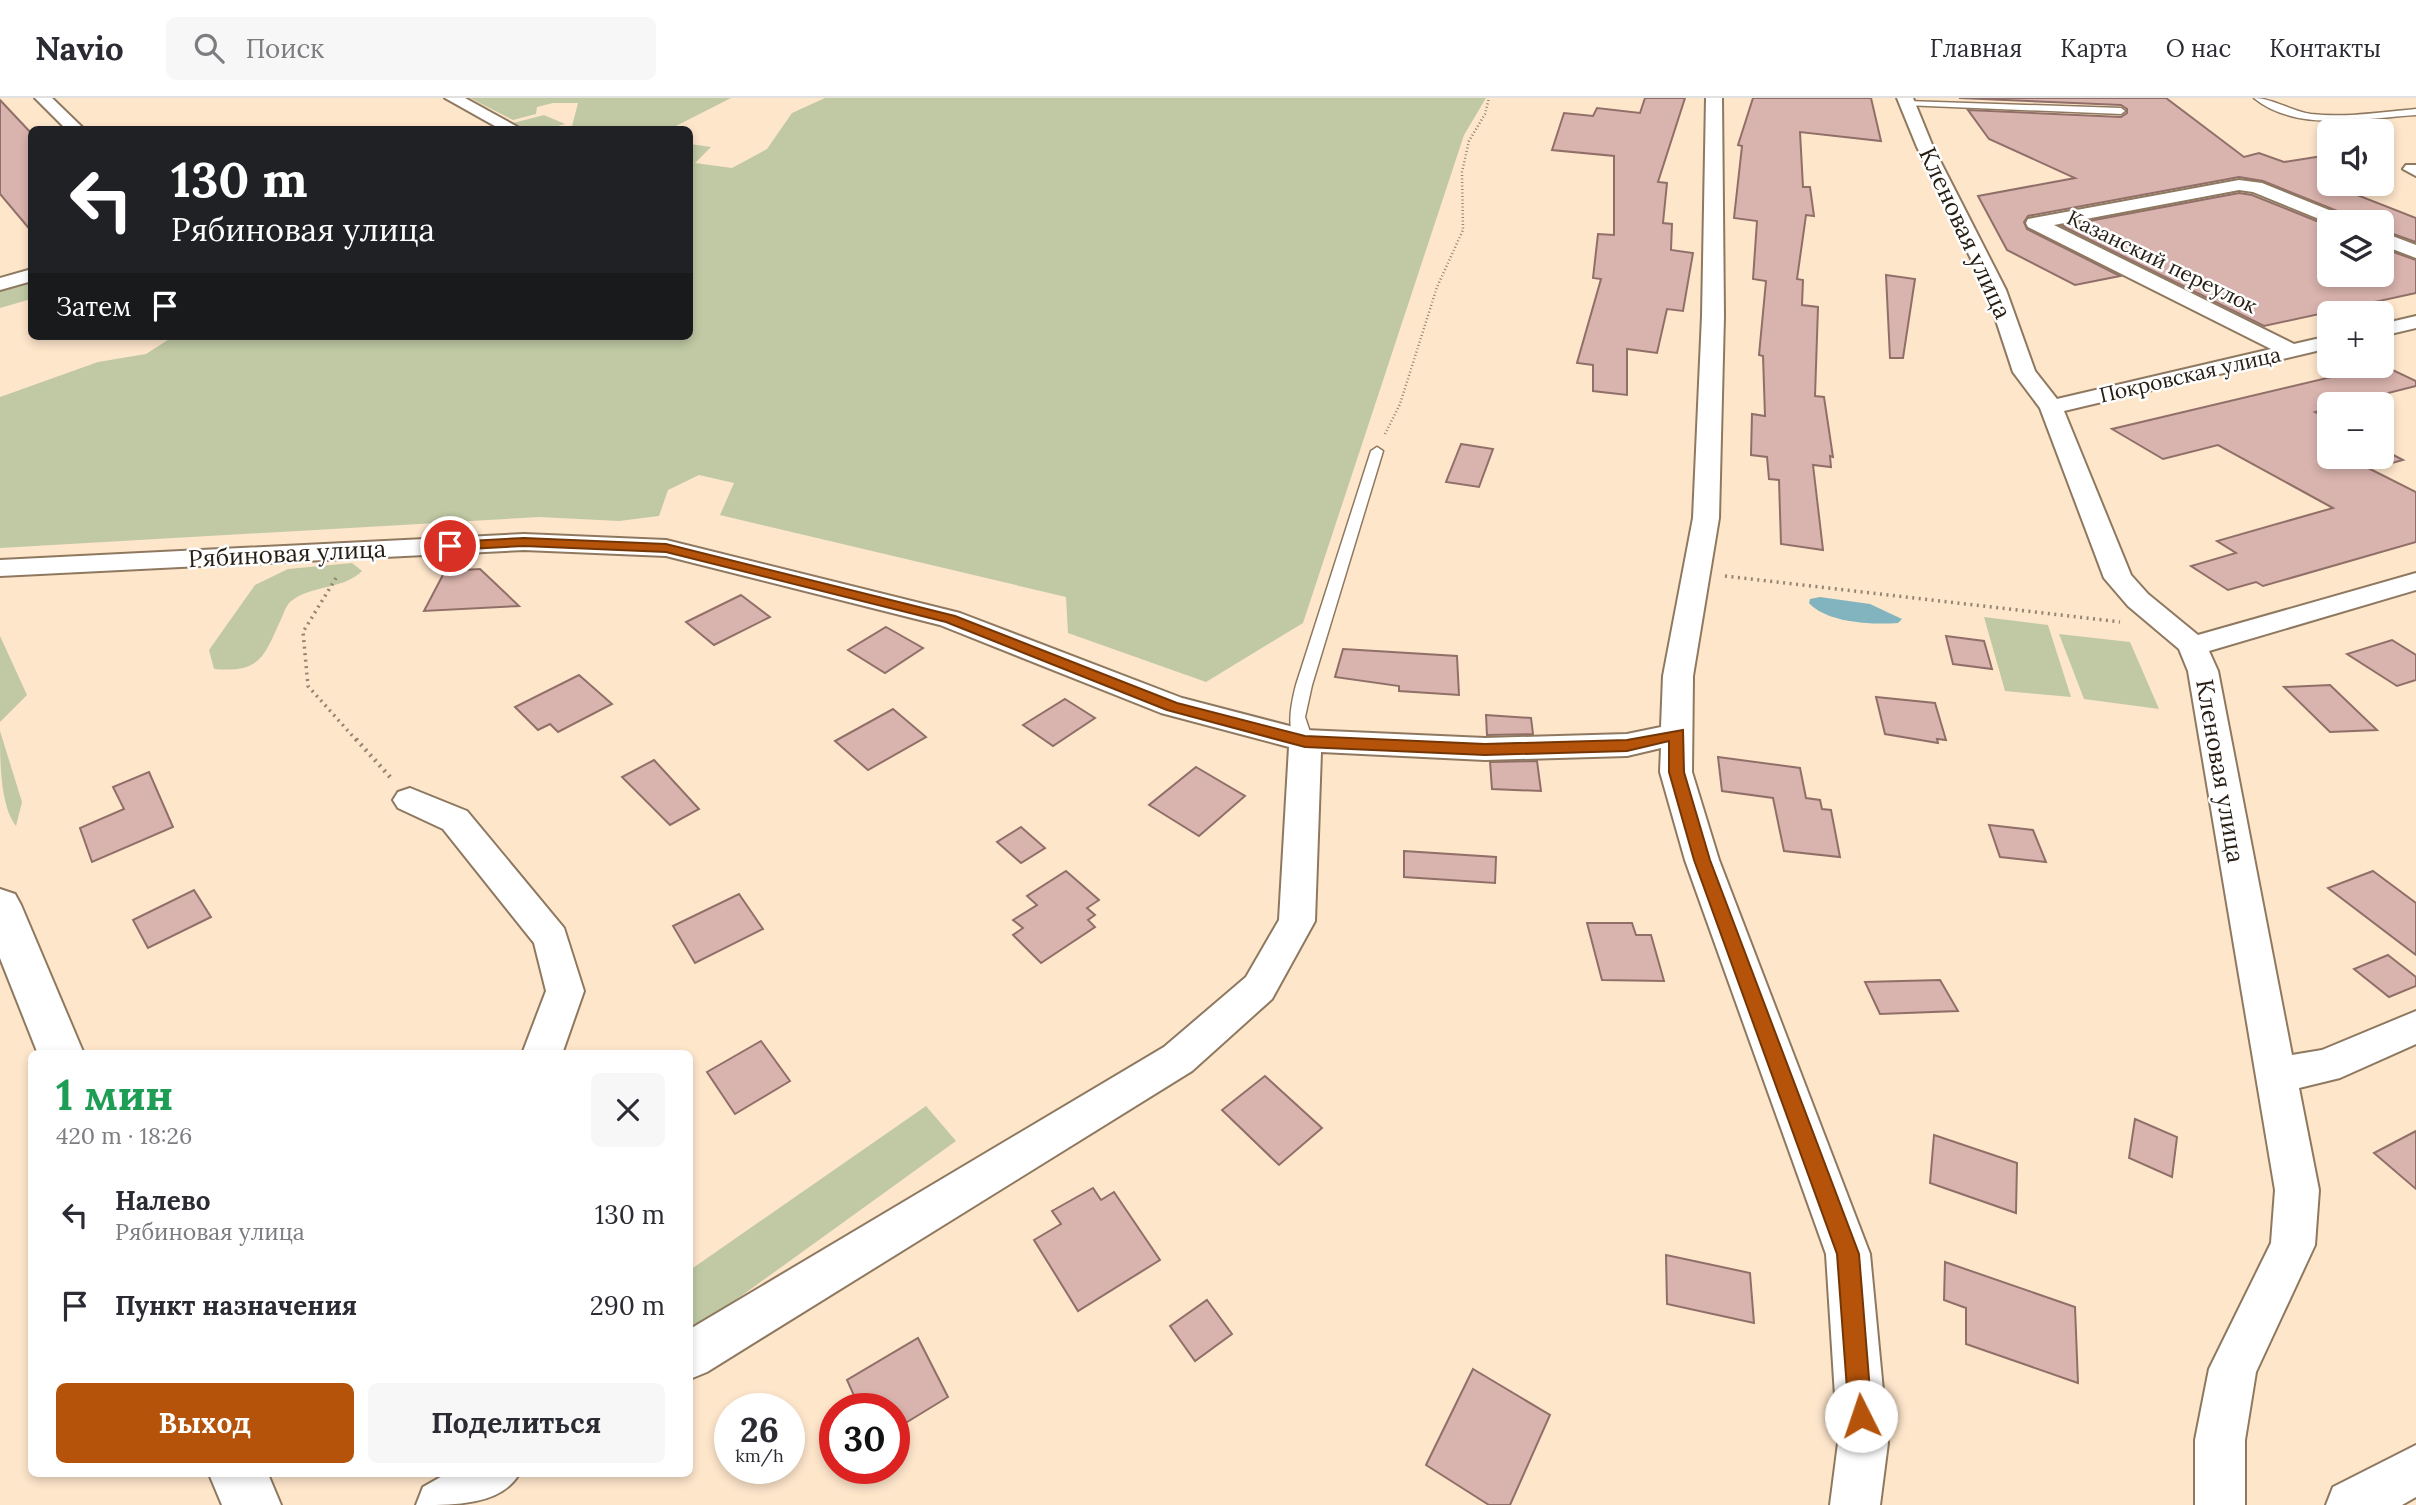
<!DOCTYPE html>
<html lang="ru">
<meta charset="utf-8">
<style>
:root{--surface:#fff;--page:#f7f7f7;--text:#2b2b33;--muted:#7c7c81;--line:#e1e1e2;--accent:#b45309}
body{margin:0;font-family:Lora,serif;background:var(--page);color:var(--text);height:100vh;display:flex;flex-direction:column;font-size:26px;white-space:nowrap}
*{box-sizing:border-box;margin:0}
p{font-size:23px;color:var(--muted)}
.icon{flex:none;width:38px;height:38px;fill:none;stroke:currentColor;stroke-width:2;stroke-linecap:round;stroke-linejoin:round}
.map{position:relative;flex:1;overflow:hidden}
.side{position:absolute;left:28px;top:952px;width:665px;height:427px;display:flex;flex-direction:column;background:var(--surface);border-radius:10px;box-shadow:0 4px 10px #0003}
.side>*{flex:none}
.banner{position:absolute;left:28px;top:28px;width:665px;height:214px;border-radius:10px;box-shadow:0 4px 10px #0003;background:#202124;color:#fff;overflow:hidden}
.fabs{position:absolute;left:2317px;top:21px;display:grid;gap:14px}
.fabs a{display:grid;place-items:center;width:77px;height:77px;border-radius:10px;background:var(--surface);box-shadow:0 4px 10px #0003;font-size:35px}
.speed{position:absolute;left:714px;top:1295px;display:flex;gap:14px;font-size:35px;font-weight:700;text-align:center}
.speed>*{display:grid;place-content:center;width:91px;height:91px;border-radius:50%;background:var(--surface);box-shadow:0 4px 10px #0003;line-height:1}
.speed small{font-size:18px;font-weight:400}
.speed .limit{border:10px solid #d22;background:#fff;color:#111}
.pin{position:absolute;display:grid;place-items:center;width:60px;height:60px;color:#fff;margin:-30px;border:4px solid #fff;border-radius:50%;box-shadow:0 2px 7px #0007}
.me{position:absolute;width:77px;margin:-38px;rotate:356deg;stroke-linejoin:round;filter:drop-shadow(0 0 5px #0008)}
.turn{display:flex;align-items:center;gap:24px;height:147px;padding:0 28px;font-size:32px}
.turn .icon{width:91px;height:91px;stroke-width:2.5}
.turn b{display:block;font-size:49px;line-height:60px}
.then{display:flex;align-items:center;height:66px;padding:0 28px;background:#0003;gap:14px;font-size:26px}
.round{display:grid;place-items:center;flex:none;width:74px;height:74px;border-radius:10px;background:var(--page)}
.overview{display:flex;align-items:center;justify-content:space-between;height:119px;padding:0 28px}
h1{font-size:42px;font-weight:700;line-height:52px;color:#1e9e55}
.primary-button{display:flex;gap:14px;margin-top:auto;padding:14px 28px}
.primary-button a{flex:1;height:80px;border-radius:10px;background:var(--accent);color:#fff;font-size:28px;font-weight:700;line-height:80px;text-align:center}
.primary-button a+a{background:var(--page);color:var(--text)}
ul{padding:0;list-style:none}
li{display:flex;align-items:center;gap:21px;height:91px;padding:0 28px}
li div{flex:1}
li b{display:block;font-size:26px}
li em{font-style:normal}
header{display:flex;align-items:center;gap:42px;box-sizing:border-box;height:98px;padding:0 35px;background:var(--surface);border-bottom:2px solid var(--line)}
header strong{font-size:33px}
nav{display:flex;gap:38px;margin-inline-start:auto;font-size:24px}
.search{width:490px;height:63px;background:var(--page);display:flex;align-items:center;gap:18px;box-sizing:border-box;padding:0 24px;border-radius:10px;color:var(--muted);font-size:26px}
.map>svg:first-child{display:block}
.green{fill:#c0c9a4}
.water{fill:#82b4c0}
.building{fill:#d9b3ad;stroke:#916f69;stroke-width:2}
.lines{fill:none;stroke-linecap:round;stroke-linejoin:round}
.lane-casing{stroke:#8e7960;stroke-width:3}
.street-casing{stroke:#8e7960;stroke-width:4}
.secondary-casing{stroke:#8e7960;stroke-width:4}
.path-far2{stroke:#948471;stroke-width:2.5;stroke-dasharray:1 2.5;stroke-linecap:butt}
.path-far1{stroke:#948471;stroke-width:3.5;stroke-dasharray:2 4.5;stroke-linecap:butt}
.path{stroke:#948471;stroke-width:4.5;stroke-dasharray:2 5;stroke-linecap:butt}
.lane{fill:#fff;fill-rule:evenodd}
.street{fill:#fff;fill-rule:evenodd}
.secondary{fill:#fff;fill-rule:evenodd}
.route{fill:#b45309;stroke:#753606;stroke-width:2}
.labels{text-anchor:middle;stroke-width:5;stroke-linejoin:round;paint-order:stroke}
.far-street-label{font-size:21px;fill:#261d13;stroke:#fff}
.street-label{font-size:24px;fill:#261d13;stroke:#fff}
</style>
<header>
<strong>Navio</strong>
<div class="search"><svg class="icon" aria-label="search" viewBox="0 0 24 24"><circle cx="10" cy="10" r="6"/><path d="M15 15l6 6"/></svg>Поиск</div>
<nav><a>Главная</a><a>Карта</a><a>О нас</a><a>Контакты</a></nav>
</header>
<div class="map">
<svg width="2416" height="1407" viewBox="0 0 2416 1407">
<rect width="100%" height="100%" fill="#fee6cb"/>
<g class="green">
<polygon points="470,0 731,0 670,31 571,32 578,5 553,5 537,9 536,16 513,22"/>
<polygon points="825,0 1486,0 1464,37 1303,525 1206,584 1068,535 1066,499 720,417 734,385 699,377 668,392 659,418 619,423 539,419 0,450 0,299 98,264 146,256 174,238 690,238 690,46 711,49 695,65 732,70 767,51 792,15"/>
<path d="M544 17 565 26C545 32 532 34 513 25Z"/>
<polygon points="31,183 31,201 0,210 0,192"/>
<path d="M352 465 362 473C344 491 315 487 294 501 287 505 285 512 282 519 264 558 262 575 214 571L209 552 255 487 288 471Z"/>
<polygon points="1984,519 2048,527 2071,599 2005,593"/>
<polygon points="2059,536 2130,544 2159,611 2084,601"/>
<polygon points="0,538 27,597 0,624"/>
<path d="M0 633 22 704 16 728C0 708 0 662 0 633Z"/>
<polygon points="926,1008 956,1043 690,1235 690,1172"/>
</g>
<path class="water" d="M1820 499 1870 506 1902 521 1898 525C1873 527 1827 525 1809 505L1810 501Z"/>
<g class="building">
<polygon points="1645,0 1685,0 1658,84 1667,85 1663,125 1672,126 1671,152 1693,155 1683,213 1667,211 1657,255 1627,251 1627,297 1593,293 1593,267 1577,265 1601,181 1593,180 1598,136 1614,137 1614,58 1552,52 1564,15 1593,18 1597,10 1640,15"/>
<polygon points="1753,0 1871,0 1881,43 1800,34 1803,89 1810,89 1814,118 1806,117 1797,181 1803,182 1802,207 1818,209 1815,298 1824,299 1833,359 1830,358 1831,369 1813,367 1823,452 1781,446 1779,382 1769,381 1767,359 1751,357 1752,316 1765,318 1763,258 1759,257 1766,183 1753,181 1757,123 1734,120 1742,48 1738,47"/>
<polygon points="1959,0 2166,0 2244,59 2259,55 2284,64 2329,57 2329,86 2416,120 2416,144 2382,132 2382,124 2354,124 2350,118 2263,83 2239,79 2028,118 2024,124 2027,131 2120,178 2075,187 2007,152 1978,98 2075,80 1989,41 1968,12 2121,19 2127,15 2127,11 2121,7"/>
<polygon points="0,2 32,36 32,134 0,96"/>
<polygon points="2239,95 2252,97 2329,128 2329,177 2382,177 2382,150 2416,162 2416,195 2264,228 2062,128"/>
<polygon points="1886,177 1915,181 1903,260 1890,260"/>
<polygon points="2382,267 2416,283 2416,288 2345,306 2329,306 2329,310 2315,314 2329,322 2329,359 2382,359 2382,351 2403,362 2370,371 2416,394 2416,444 2263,488 2256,484 2228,492 2191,468 2236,455 2217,443 2333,410 2218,347 2163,361 2112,331"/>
<polygon points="1461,346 1493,351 1479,389 1446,384"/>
<polygon points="480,471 519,508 424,513 445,473"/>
<polygon points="741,497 770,519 714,547 686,524"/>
<polygon points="886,529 923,550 885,575 848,552"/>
<polygon points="1946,538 1984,543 1992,571 1953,566"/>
<polygon points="2392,542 2416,557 2416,582 2397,588 2347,556"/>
<polygon points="1343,551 1457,558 1459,597 1399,593 1399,588 1335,579"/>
<polygon points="579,577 612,606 558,634 550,626 538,632 515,609"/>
<polygon points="2330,587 2377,632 2330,634 2284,589"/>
<polygon points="1876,599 1935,605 1946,642 1937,641 1938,645 1885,636"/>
<polygon points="1065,601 1095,620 1053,648 1023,627"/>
<polygon points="893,611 926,639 868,672 835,643"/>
<polygon points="1486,617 1531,620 1533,636 1487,637"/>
<polygon points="1718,659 1800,670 1806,700 1820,702 1822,711 1831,712 1840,759 1784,753 1773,700 1722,693"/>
<polygon points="654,662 699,711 670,727 622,679"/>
<polygon points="1537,663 1541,693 1492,691 1490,664"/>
<polygon points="1196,669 1245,698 1199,738 1149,707"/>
<polygon points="149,674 173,729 92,764 80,730 124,711 113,689"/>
<polygon points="1989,727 2033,732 2046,764 2000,759"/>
<polygon points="1021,729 1045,750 1021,765 997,744"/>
<polygon points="1404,753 1496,759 1495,785 1404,779"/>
<polygon points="1066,773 1099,802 1087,810 1095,817 1088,822 1095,829 1041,865 1013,837 1023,830 1013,822 1037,807 1027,798"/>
<polygon points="2373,773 2416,805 2416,857 2328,790"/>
<polygon points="194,792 211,819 148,850 133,822"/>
<polygon points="739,796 763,831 695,865 673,828"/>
<polygon points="1587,825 1632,825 1636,837 1651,837 1664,883 1602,882"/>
<polygon points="2388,857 2416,879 2416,888 2389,899 2354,871"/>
<polygon points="1940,882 1958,913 1880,916 1865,884"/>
<polygon points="761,943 790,983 735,1016 707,974"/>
<polygon points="1265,978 1322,1030 1279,1067 1222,1012"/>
<polygon points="2135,1021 2177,1039 2172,1079 2129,1060"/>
<polygon points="2416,1033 2416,1091 2374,1055"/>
<polygon points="1934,1037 2017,1065 2016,1115 1930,1085"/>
<polygon points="1093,1090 1101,1102 1114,1094 1160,1162 1078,1213 1034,1142 1061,1126 1052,1113"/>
<polygon points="1666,1157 1750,1175 1754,1225 1667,1206"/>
<polygon points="1945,1164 2075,1209 2078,1285 1966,1246 1966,1210 1944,1202"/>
<polygon points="1207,1202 1232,1236 1195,1263 1170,1228"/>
<polygon points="918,1240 948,1299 894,1332 894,1311 860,1311 847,1282"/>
<polygon points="1473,1271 1550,1317 1510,1407 1489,1407 1426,1367"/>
</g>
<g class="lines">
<g class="lane-casing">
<g id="lane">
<path d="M2254 0C2272 0 2291 13 2311 16 2346 20 2382 14 2416 11V17C2365 20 2297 35 2254 0Z"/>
<polygon points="1907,3 2121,10 2125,13 2121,16 1904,7"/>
<path d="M1377 349 1383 353 1312 587 1305 619 1313 643 1305 649C1282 642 1292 603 1296 587L1371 353Z"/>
</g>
</g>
<g class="street-casing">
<g id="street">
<polygon points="35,0 52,0 85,32 67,32"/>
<polygon points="445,0 465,0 523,32 502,32"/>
<polygon points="1706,0 1722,0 1724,218 1719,420 1693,578 1692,674 1719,762 1870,1156 1888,1345 1880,1407 1830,1407 1838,1345 1826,1156 1685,762 1660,674 1661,650 1627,658 1485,662 1321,654 1315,823 1272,901 1192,973 707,1274 690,1281 690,1231 1164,949 1246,879 1279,822 1289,649 1161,615 940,527 666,458 524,452 0,478 0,462 524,436 666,442 960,515 1182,600 1305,632 1485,640 1627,636 1661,629 1663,578 1693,420 1702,218"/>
<polygon points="1897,0 1913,0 1933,49 2006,192 2035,273 2057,301 2271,251 2028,129 2026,125 2028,121 2239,82 2262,85 2349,120 2351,124 2329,125 2253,94 2239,92 2054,127 2294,246 2329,238 2329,250 2064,313 2131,477 2148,496 2198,537 2416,475 2416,492 2209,553 2218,573 2292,957 2322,952 2416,913 2416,946 2340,980 2299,990 2319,1092 2315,1147 2256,1274 2245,1342 2245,1407 2195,1407 2195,1342 2209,1271 2271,1145 2275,1092 2188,573 2179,551 2128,508 2104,480 2040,310 2013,274 1986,192 1917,49"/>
<polygon points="2406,67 2416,67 2416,78 2403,71"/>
<polygon points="2382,134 2416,147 2416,160 2382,147"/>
<polygon points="32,171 32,183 0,192 0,180"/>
<polygon points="2416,218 2416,230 2382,238 2382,226"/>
<polygon points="410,690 467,713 564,830 584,893 562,956 522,956 546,893 534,845 443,731 398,710 393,702 398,694"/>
<polygon points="2416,1347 2416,1399 2402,1407 2326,1407 2333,1389"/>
<path d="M446 1376H519C501 1407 455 1407 416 1407L423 1389Z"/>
</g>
</g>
<g class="secondary-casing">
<g id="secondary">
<polygon points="0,791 15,796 21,807 84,956 38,956 0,860"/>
<polygon points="209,1376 268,1376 281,1407 222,1407"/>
</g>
</g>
<polyline class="path-far2" points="1385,336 1400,306 1437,189 1463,132 1462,74 1469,43 1485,16 1489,0"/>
<g class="path-far1">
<polyline points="1725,478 2120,524"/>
<polyline points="336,480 303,534 308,588 357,643"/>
</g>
<polyline class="path" points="356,641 390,679"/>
<use href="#lane" class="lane"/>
<use href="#street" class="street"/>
<use href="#secondary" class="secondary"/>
</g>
<polygon class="route" points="524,440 666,446 955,518 1177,605 1305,638 1485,646 1627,642 1683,632 1684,674 1710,762 1859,1156 1872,1318 1869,1326 1861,1330 1852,1326 1849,1318 1837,1156 1694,762 1669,674 1669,643 1627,653 1485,657 1305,649 1167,612 946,524 666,454 524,448 450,452 444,448 450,444"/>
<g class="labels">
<g class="far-street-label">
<text transform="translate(2162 164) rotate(26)" y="7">Казанский переулок</text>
<text transform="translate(2190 277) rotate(-13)" y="7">Покровская улица</text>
</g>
<g class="street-label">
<text transform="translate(1965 135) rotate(65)" y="8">Кленовая улица</text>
<text transform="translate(287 456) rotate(-3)" y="8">Рябиновая улица</text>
<text transform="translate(2220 673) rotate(80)" y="8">Кленовая улица</text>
</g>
</g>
</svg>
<div class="fabs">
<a><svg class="icon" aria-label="sound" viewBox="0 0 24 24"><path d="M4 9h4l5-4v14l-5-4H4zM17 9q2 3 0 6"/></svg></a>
<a><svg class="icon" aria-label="layers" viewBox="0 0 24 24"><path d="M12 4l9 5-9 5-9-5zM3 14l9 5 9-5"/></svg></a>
<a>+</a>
<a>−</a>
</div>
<div class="speed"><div>26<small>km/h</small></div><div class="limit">30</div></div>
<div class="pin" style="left:450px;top:448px;background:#d93025"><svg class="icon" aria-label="arrive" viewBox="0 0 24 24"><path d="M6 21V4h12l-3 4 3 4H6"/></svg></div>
<svg class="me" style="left:1861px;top:1318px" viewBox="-20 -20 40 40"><circle r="19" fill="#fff"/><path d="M0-13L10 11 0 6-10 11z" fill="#b45309"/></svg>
<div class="banner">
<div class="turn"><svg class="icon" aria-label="left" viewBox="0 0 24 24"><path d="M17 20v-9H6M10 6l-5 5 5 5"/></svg><div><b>130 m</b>Рябиновая улица</div></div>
<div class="then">Затем<svg class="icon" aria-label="arrive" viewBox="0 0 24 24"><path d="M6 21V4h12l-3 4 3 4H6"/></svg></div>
</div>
<section class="side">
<div class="overview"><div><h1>1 мин</h1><p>420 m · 18:26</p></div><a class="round"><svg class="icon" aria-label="close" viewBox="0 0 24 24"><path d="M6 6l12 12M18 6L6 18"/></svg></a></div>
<ul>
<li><svg class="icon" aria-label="left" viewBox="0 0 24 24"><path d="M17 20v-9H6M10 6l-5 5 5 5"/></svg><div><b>Налево</b><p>Рябиновая улица</p></div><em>130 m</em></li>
<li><svg class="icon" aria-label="arrive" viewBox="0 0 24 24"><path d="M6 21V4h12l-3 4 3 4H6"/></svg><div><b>Пункт назначения</b></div><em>290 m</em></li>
</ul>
<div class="primary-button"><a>Выход</a><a>Поделиться</a></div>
</section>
</div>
